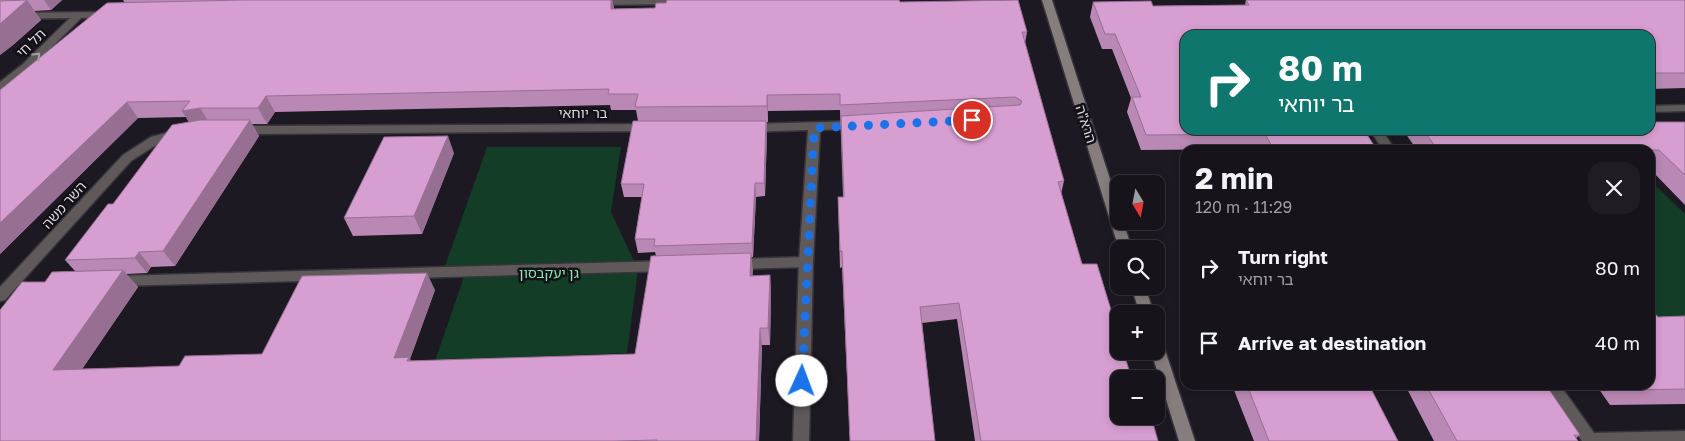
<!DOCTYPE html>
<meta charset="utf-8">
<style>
:root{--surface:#16131a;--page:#1f1c23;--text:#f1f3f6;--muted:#9e9ea2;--line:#353239}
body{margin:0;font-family:"Golos Text","Noto Sans Hebrew",sans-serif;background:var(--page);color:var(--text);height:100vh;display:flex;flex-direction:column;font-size:19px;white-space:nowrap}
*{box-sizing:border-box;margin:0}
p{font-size:16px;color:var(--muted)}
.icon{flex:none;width:28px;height:28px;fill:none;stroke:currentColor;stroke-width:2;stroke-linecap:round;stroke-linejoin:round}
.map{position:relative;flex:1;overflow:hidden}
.drawer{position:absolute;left:1180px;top:145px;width:475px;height:245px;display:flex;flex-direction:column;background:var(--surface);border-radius:15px;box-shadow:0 2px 8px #0003,0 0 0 1px var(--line)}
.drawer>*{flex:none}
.top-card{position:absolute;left:1180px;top:30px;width:475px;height:105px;border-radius:15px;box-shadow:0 2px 8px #0003,0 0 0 1px var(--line);background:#0f766e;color:#fff;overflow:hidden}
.needle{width:32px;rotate:170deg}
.fabs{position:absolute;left:1110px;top:175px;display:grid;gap:10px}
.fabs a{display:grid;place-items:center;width:55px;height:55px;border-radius:10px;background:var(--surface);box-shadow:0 2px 8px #0003,0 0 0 1px var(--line);font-size:25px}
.pin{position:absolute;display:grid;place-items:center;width:42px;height:42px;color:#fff;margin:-21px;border:2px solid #fff;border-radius:50%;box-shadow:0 1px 5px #0007}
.me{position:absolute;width:55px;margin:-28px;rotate:2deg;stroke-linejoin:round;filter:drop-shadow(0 0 4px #0008)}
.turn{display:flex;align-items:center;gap:18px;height:105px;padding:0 15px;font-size:22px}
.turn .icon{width:65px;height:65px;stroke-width:2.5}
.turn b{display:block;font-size:35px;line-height:42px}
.round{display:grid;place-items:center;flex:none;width:52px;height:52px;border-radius:15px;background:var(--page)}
.summary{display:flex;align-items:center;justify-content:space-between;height:85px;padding:0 15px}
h1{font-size:30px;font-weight:700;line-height:38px}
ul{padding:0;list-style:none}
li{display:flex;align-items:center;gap:15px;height:75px;padding:0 15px}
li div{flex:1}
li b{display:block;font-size:19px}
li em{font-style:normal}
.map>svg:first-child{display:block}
.green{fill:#133d27}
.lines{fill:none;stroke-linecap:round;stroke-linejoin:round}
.lane-casing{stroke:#37343c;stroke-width:3}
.street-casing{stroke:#37343c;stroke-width:3}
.secondary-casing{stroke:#37343c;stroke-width:3}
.lane{fill:#5f595a;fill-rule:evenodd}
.street{fill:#5f595a;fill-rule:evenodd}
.secondary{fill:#867d7d;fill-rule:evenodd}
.wall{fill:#b988b4;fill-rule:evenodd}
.shaded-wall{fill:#966f92}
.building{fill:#d79ed1;stroke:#966f92}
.oneway{stroke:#a39fa2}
.route{stroke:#1a73e8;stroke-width:9;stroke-dasharray:0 16.2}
.labels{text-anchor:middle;stroke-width:5;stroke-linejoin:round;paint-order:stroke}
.street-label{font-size:14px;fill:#dad8dd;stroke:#141018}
.park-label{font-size:14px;fill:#83e7ae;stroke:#141018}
</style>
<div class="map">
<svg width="1685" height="441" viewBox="0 0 1685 441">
<rect width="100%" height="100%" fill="#1d1922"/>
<g class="green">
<polygon points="487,147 621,147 611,212 638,270 627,353 435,361 466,271 444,269"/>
<polygon points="1650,180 1685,214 1685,320 1661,320 1650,308"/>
</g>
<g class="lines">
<g class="lane-casing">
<g id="lane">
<polygon points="806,257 811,259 813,262 811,265 806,267 736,269 731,267 729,264 731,261 736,259"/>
<polygon points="666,261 671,263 673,266 671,269 666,271 117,286 112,285 110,281 112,277 117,276"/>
</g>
</g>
<g class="street-casing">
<g id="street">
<polygon points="596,0 688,0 689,1 684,4 593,5 591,3"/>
<polygon points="109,12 112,13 112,17 81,18 31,68 0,90 0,82 23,64 70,18 0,19 0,13"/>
<polygon points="1685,105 1685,111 1650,112 1650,106"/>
<polygon points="858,121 862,122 864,125 862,128 820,130 813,262 809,441 793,441 799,262 808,130 750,132 744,128 750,124"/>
<polygon points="648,124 654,128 652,131 240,134 234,130 240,126"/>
<polygon points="178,130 182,131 184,134 182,137 159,143 131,161 5,300 0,301 0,287 123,155 151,137"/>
<polygon points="1370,130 1382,130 1395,150 1383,150"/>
<polygon points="1545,385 1560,385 1594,433 1685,431 1685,441 1582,441"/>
</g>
</g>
<g class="secondary-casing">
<g id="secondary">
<polygon points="1042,0 1052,0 1119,207 1119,221 1123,221 1132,249 1119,249"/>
<polygon points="1131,286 1145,286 1154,314 1140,314"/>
<polygon points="1156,338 1161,340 1163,344 1195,441 1179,441 1151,351 1156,351"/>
</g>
</g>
<use href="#lane" class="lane"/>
<use href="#street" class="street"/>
<use href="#secondary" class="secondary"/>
</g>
<g class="wall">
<polygon points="0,0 62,0 51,10 34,11 41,20 13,45 0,55"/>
<path d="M123 0H612L614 9 900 2 1027 32 1025 44 1064 181 1061 194 1082 264 1158 441H975L957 319 922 323 935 441H850L842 267 840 268 838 197H843L840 110 768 111V122H767V134L765 196 756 197 753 257H751L752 276 770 275 771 293 770 345H762L759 441H0L45 282 75 271 65 260 189 122 186 117 138 118 0 254V90L125 3ZM610 105 611 110H636L638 121 621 184 624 197H642L635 239 638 253 655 252 656 256 635 354 411 361 410 359 435 290 262 354 179 366 82 369 138 287 126 274 147 273 151 267 175 266 259 136 252 124H267L275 112Z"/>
<polygon points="1246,0 1685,0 1685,88 1650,89 1650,35 1185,35 1364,130 1377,150 1259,150 1259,149 1141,150 1127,112 1131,98 1112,49 1102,49 1090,17 1093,2 1153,6 1245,5"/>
<polygon points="1685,122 1685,205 1650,169 1650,150 1417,150 1403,130 1650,130"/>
<polygon points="454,153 422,234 353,236 344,218"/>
<polygon points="1685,316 1685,404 1610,405 1596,385 1650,385 1658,317"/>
<polygon points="1232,385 1369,385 1398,441 1254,441"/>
<polygon points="1405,385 1546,385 1580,435 1576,438 1578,441 1434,441"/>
</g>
<g class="shaded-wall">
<polygon points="27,0 41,20 13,45 0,55 0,24"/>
<polygon points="44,0 62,0 51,10"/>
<polygon points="611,0 612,0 614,7 614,24 611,9"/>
<polygon points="767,95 768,111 768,122 767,106"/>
<polygon points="266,96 275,112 267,124 258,108"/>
<polygon points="127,102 138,118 0,254 0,223"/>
<polygon points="200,108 210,124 192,127 182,111"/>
<polygon points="250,120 259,136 175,266 163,251"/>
<polygon points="766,121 767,134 765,196 764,183"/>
<polygon points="448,136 454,153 422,234 414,216"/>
<polygon points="755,183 756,197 753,257 752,243"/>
<polygon points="139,252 151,267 147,273 135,258"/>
<polygon points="751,253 753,270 752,293 750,276"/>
<polygon points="123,270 138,287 70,387 53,370"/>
<polygon points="427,273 435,290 410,359 418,374 394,358"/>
<polygon points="770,275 771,293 770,345 768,328"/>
<polygon points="760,328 762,345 759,441 756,441"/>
</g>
<g class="building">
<polygon points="27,0 0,24 0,1"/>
<polygon points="244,0 611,0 611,9 655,8 656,3 666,3 667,0 899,0 900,2 1018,0 1027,32 1022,32 1064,181 1058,182 1082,264 1097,264 1119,336 1119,351 1123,351 1131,376 1138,376 1139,379 1119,379 1119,416 1151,416 1158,441 981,441 959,303 920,307 935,441 850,441 842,251 840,251 838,197 844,197 841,116 1020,105 1022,101 1015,97 840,105 840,94 767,95 767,106 635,107 638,94 608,94 609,89 266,96 258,108 200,108 182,111 190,101 127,102 0,223 0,90 107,3"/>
<polygon points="1246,0 1685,0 1685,73 1650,73 1650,35 1185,35 1185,130 1364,130 1377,150 1274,150 1265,134 1146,135 1132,97 1141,97 1115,34 1105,34 1093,2 1151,1 1153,6 1249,5"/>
<polygon points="200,120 250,120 163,251 139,252 135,258 65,260 108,204 113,204 172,125"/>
<polygon points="633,121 766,121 764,183 755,183 752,243 654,246 655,239 635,239 644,184 621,184"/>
<polygon points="1650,122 1685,122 1685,175 1659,150 1438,150 1423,130 1650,130"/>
<polygon points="448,136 414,216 344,218 384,137"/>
<polygon points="751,253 750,276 770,275 768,328 760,328 756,441 657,441 657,440 614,441 0,441 0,310 22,282 45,282 52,272 123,270 53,370 179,366 185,356 262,354 302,276 427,273 394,358 409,357 407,361 635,354 651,256"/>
<polygon points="1650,308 1658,317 1685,316 1685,389 1626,390 1622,385 1650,385"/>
<polygon points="1247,385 1369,385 1398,441 1269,441"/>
<polygon points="1426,385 1546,385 1580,435 1574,435 1578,441 1457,441"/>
</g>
<defs><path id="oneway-chevron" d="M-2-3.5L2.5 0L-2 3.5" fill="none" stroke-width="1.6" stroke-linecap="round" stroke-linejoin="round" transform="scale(1.25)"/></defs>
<use class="oneway" href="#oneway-chevron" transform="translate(37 56) rotate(-44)"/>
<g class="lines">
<polyline class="route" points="802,381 814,128 972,120"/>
</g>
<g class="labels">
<g class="street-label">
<text transform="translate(31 43) rotate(-44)" y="5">תל חי</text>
<text x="583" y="118">בר יוחאי</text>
<text transform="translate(1086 124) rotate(72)" y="5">הרא"ה</text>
<text transform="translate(64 205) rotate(-48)" y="5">השר משה</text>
</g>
<g class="park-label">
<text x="549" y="278">גן יעקבסון</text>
</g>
</g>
</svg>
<div class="fabs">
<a><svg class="needle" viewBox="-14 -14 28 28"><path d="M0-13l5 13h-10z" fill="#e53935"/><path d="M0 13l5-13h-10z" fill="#9e9ea2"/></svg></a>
<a><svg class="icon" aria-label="search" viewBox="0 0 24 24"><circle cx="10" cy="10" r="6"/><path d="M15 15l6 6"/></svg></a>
<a>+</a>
<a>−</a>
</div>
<div class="pin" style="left:972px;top:120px;background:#d93025"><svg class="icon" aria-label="arrive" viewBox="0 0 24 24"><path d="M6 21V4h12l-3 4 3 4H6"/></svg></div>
<svg class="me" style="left:802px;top:381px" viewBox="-20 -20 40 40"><circle r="19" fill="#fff"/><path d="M0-13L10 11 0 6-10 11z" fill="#1a73e8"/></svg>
<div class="top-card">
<div class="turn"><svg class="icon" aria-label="right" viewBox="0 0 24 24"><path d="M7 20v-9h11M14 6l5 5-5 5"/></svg><div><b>80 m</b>בר יוחאי</div></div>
</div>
<section class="drawer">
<div class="summary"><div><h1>2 min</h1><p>120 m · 11:29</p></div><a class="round"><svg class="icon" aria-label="close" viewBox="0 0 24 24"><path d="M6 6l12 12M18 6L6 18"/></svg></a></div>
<ul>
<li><svg class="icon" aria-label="right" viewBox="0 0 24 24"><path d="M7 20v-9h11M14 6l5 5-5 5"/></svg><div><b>Turn right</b><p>בר יוחאי</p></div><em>80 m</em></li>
<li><svg class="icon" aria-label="arrive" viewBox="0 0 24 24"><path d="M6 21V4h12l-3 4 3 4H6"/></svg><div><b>Arrive at destination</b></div><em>40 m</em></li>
</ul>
</section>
</div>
